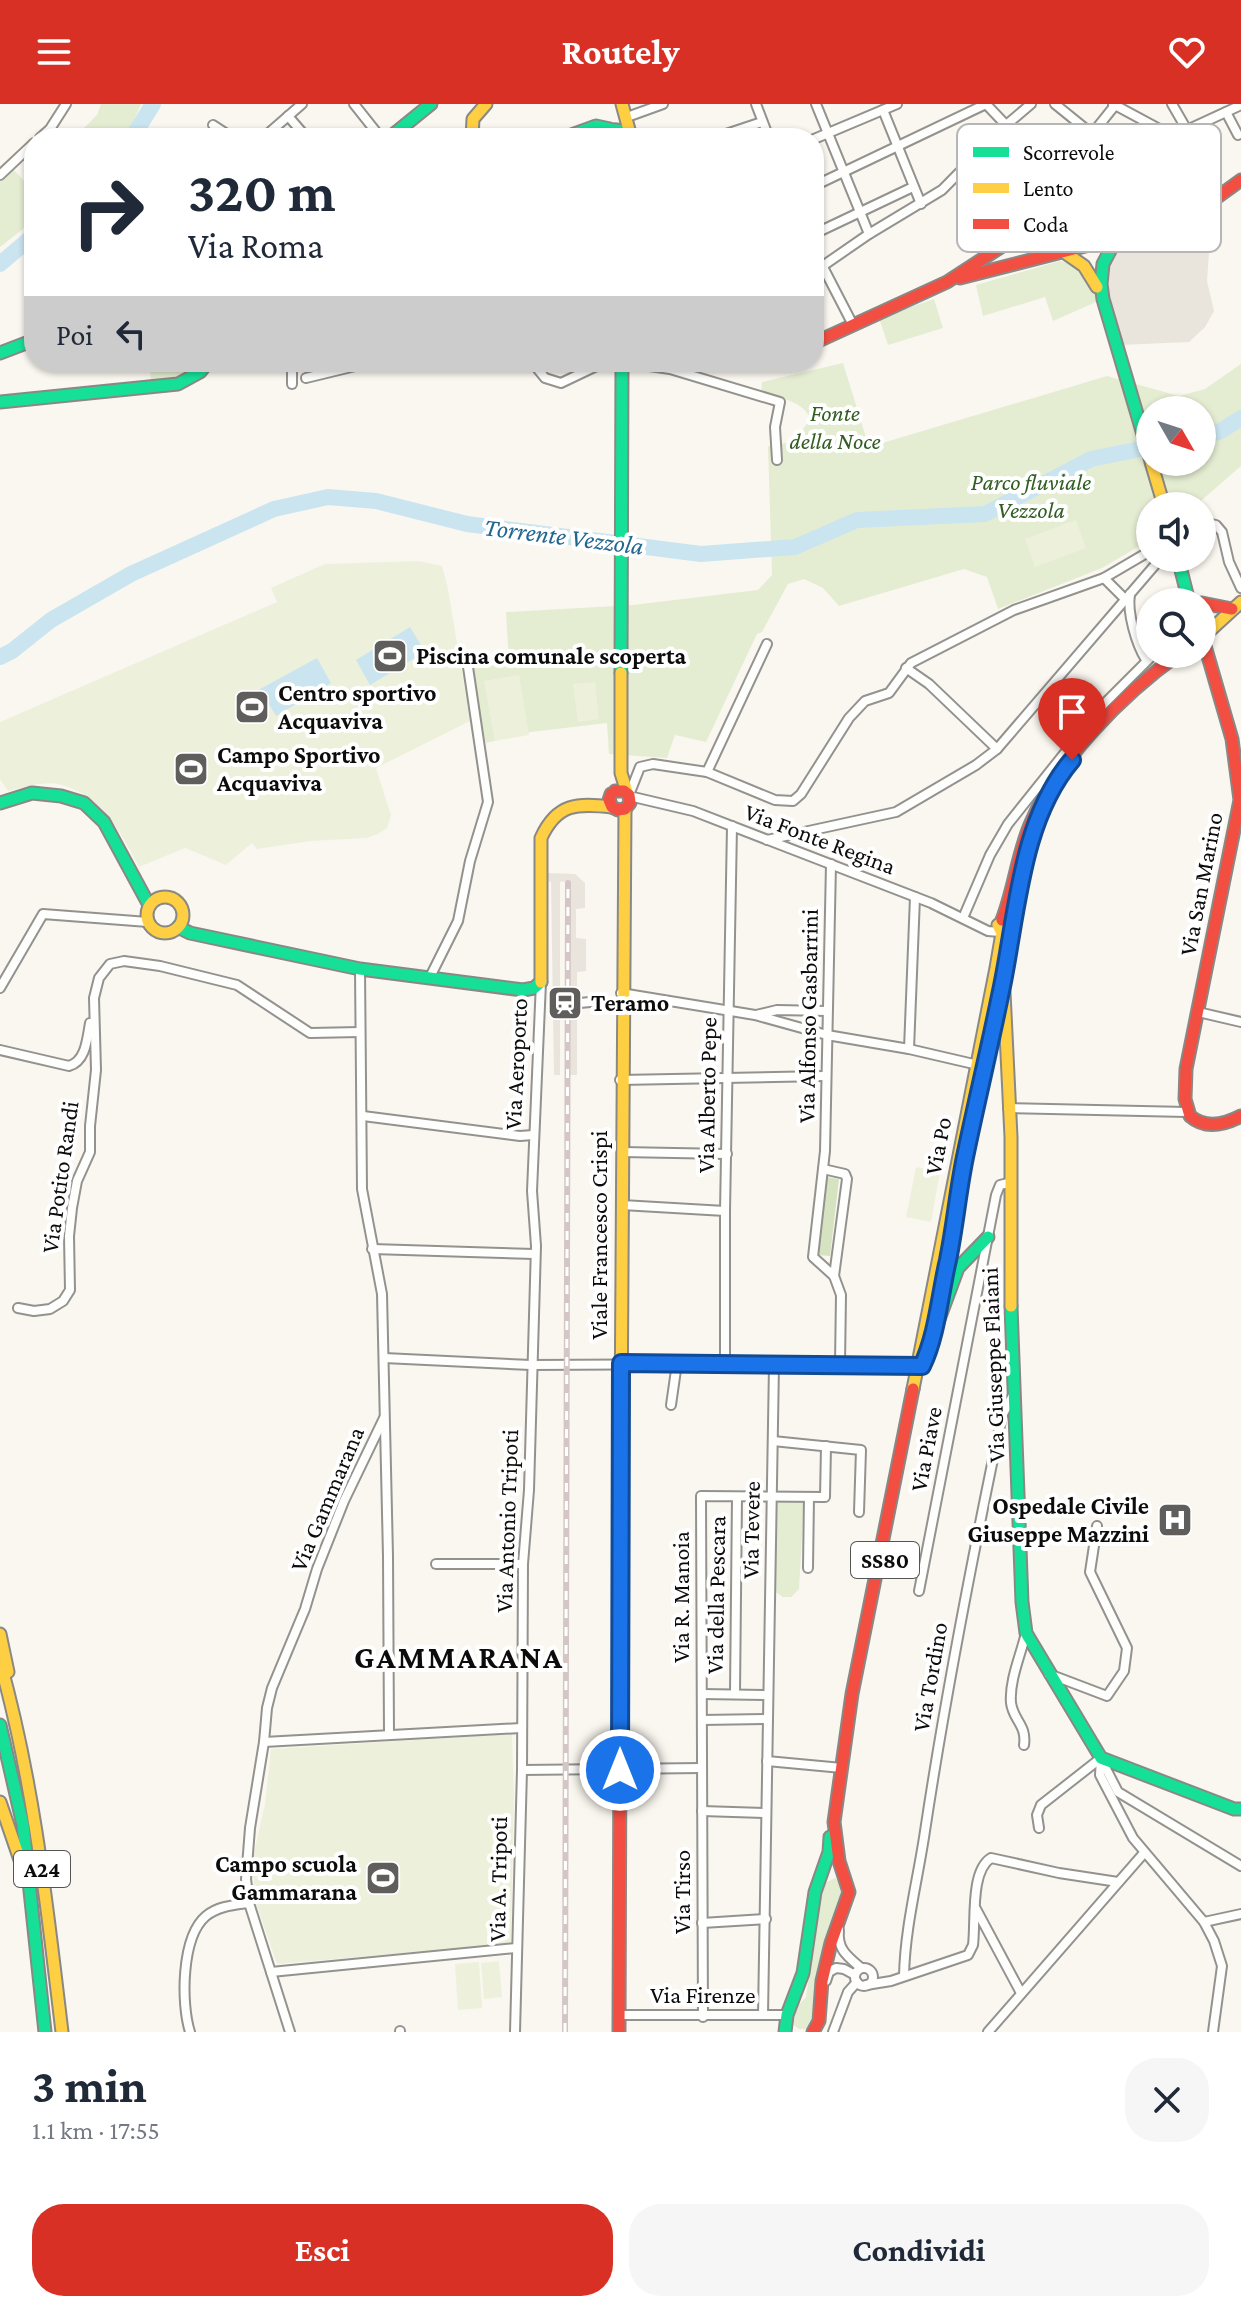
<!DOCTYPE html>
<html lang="it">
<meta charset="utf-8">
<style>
:root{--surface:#fff;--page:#f6f6f7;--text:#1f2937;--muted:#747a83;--accent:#d93025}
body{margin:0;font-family:"Crimson Pro",serif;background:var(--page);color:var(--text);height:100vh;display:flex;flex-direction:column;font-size:30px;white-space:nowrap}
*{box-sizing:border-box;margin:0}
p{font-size:26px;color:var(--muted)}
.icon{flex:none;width:44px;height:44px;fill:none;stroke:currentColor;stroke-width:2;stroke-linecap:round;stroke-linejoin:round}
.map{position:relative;height:1928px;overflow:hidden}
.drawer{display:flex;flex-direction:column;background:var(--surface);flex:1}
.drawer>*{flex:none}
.banner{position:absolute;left:24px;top:24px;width:800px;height:244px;border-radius:32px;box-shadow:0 2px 6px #0004;background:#fff;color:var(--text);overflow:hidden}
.needle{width:52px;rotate:129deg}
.tools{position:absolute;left:1136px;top:292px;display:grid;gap:16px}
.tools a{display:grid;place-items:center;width:80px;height:80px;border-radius:50%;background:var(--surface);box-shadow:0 2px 6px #0004;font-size:40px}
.pin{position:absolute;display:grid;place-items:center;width:68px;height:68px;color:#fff;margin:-82px -34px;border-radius:50% 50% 50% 0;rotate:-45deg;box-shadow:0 0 8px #0007}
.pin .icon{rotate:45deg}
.me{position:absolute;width:88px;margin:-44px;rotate:0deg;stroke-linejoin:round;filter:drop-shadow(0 0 6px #0008)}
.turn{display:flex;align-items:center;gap:28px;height:168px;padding:0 32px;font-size:36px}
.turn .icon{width:104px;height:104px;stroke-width:2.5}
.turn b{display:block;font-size:56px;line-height:68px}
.then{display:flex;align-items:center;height:76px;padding:0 32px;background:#0003;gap:16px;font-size:30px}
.round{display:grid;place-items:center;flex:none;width:84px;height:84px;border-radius:32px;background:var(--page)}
.summary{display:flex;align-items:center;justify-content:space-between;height:136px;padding:0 32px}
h1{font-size:48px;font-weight:700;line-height:60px}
.primary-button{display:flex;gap:16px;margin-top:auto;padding:16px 32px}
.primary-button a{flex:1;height:92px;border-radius:32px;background:var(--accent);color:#fff;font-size:32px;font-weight:700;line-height:92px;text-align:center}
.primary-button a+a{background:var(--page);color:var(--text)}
header{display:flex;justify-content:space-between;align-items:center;height:104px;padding:0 32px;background:var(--accent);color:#fff;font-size:36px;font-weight:700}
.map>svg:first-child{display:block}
.green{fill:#e4edd2;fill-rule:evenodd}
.forest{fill:#d5e3c1}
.pitch{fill:#edf1dc}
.plaza{fill:#e9e5dd}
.water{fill:#cae5ef}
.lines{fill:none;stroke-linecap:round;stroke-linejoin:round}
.river{stroke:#cae5ef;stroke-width:16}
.street-tunnel{stroke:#d6d4ce;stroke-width:8;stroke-dasharray:8 4;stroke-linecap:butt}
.street-casing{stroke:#93928f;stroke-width:12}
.fast-casing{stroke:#8a8885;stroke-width:15}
.slow-casing{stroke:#8a8885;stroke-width:15}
.jam-casing{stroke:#8a8885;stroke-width:15}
.street{stroke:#fefefd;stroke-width:8}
.fast{stroke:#16e098;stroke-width:11}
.slow{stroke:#ffcf43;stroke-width:11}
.jam{stroke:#f24e42;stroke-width:11}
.rail-casing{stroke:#d5c6c6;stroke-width:6}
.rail{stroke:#fff;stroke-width:3;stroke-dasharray:9;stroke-linecap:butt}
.route-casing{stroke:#114b97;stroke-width:20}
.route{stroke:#1a73e8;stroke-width:14}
.labels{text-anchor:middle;stroke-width:8;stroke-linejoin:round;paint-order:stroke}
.shield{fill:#fff;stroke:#555;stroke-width:2}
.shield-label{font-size:22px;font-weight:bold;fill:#0c0c0c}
.park-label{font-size:24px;font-style:italic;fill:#325d23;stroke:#fff}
.poi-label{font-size:24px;font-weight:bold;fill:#0c0c0c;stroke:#fff;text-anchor:start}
.street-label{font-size:24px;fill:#0c0c0c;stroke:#fff}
.water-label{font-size:26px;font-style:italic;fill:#226690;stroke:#fff}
.district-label{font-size:32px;font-weight:bold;letter-spacing:2px;fill:#0c0c0c;stroke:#fff}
.key{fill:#fff;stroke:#b6b6b6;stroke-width:2}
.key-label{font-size:22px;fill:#0c0c0c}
</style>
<header><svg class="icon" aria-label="menu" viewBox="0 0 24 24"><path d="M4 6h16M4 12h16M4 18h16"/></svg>Routely<svg class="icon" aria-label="heart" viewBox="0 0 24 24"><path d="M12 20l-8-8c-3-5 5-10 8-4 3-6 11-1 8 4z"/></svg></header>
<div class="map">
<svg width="1241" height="1928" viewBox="0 0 1241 1928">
<rect width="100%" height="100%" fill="#faf7f0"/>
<g class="green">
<polygon points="101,0 141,0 131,23 121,34 74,34 97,11"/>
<polygon points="13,65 27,80 34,74 34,116 0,143 0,78"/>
<path d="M1060 157C1082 161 1090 177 1103 195L1053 217 1045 193 983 212 976 181Z"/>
<polygon points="934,195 943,224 888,241 879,214"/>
<polygon points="150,258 208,258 200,268 151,283"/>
<path d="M843 259 869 343 1107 272 1179 292 1205 285 1241 260V362L1195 402H1150V436L1102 464 998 505 987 473 964 465 839 502 823 484 804 475 788 480 762 528 757 530 706 638 675 631 667 654 609 650 607 619 531 628 486 639 468 563 509 558 506 508 633 501 758 486 772 471 768 342C793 339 796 336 810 315 805 297 778 294 761 289L762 278ZM1150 306H1202V358H1150Z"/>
<polygon points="775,1398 804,1398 799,1485 791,1493 783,1493 774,1487"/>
<polygon points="835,1774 842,1781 842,1789 814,1915 807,1925 799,1925 791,1919 793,1907 806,1893 823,1780"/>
</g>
<polygon class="forest" points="827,1073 839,1075 830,1152 818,1151"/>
<g class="pitch">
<polygon points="1076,416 1086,444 1035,463 1025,435"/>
<path d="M419 457 442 462 448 485 470 617 376 664 391 711 387 724 378 730 367 734 311 737 257 745 252 739 226 761 185 744 139 763C120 727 101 690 58 680 44 677 22 684 8 687L0 675V618L277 498 271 484 325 460Z"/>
<polygon points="519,571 529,631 495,637 484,577"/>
<polygon points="595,578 599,615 578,618 573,580"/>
<polygon points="916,1063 940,1068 931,1118 906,1113"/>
<polygon points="512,1630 514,1689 511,1840 277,1860 254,1794 253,1753 265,1700 271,1645"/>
<polygon points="499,1857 502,1893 484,1895 481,1859"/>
<polygon points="479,1858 482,1904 458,1906 455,1860"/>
</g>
<g class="plaza">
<polygon points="1221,103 1209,149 1207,177 1214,207 1205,223 1189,238 1120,241 1107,192 1105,170 1110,154 1118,144 1135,134"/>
<polygon points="547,769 575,770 585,779 585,804 576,805 576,834 586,835 586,867 577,868 577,971 569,971 569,777 560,778 560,971 554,971 551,778 547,777"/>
</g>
<g class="water">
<polygon points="410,523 425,548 370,581 356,556"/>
<polygon points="317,554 331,579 276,612 260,585"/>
</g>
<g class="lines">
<g class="river">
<polyline points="132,34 153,0"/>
<polyline points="0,160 34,131"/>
<polyline points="1202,332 1219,328 1241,314"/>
<polyline points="0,553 12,547 51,516 131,470 274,405 328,393 376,397 467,420 701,450 795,443 857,416 985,410 1091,355 1150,343"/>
</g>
<polyline class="street-tunnel" points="1096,93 1099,82"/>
<g class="street-casing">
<g id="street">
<polyline points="354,0 381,34"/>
<polyline points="756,0 769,34"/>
<polyline points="816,0 869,130"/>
<polyline points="1055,0 1092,30 1106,47 1099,82"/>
<polyline points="1113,0 1165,28 1187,26 1241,1"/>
<polyline points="1172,0 1187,26"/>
<polyline points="883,6 921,100"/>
<polyline points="1226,8 1238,31"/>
<polyline points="288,12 307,34"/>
<polyline points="627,13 663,0"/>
<polyline points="213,21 233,34"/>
<polyline points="1092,30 1116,0"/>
<polyline points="40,34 50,25 66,0"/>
<polyline points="263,34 302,0"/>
<polyline points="714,34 762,18"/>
<polyline points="814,35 897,0"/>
<polyline points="0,71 34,39"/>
<polyline points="814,82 986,0 1063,81"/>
<polyline points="1072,90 1086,104"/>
<polyline points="814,130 913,83"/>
<polyline points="823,163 853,221"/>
<polyline points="814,168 869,130 942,86 1005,22 1031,0"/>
<polyline points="532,258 545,274 561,279 605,258"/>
<polyline points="622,258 670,265 780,298 775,323 777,356"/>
<polyline points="306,274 372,258"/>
<polyline points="292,280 292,258"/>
<polyline points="1202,418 1216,421 1222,428 1229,458 1241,484"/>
<polyline points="1104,474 1125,495"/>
<path d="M1130 490C1127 509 1136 540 1146 556"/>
<polyline points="906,564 929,580 997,645"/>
<polyline points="707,668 767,540"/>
<polyline points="629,691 640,663 653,660 707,668 775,696 793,697 801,690 849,614 865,597 889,589 911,559 1014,506 1104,474 1150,447"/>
<polyline points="629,692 693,707 931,799 988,827 1000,828"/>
<polyline points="767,736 896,708 976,661 997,645 1161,454"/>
<polyline points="831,760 825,1047 813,1153 834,1172 841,1191 840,1259"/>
<polyline points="963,814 990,751 1008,720 1103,601 1154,550"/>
<polyline points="360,865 362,1085 382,1190 388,1452 389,1630"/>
<polyline points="430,873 458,817 470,757 488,698 468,563"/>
<polyline points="0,884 43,810 148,818"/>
<polyline points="621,889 755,911 827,931 909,945 978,961"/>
<polyline points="570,900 600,897"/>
<polyline points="1198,908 1241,918"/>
<polyline points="756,911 777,906 827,907"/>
<polyline points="909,945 915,793"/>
<path d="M0 946 69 962C86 957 87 935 90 919"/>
<polyline points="620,976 825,972"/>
<polyline points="1008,1004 1187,1008"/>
<polyline points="363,1012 520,1032 533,1031"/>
<polyline points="622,1048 727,1050"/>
<polyline points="823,1065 845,1070 847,1075 834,1172"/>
<polyline points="622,1101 725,1107"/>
<polyline points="372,1145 534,1150"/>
<polyline points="18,1204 34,1207 50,1205 63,1197 70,1186 69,1132 72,1104 77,1077 90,1048 90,1022 96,966 94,894 99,874 110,860 124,857 160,862 237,881 310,929 360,928"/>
<polyline points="384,1254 531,1261 886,1259 919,1263 928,1253"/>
<polyline points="725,1259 725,1107 732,722"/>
<polyline points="671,1301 677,1259"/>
<polyline points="773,1337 861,1346 859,1408"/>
<polyline points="436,1460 523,1460"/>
<polyline points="808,1464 809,1393"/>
<polyline points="919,1487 996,1091 1000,1081 1012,1078"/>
<polyline points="1049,1570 1107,1592 1124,1567 1127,1544 1090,1468 1097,1422"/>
<polyline points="735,1589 737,1393"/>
<polyline points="702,1590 768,1591"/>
<polyline points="702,1616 768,1615"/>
<polyline points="264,1638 521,1624"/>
<path d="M1024 1641C1027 1621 1013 1616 1011 1599 1009 1577 1021 1550 1026 1529"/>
<polyline points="1101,1654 1100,1671 1133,1734 1204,1818 1214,1837 1222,1862 1213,1928"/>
<polyline points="1101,1655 1118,1688 1241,1762"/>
<polyline points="767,1657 842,1664"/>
<polyline points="522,1666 702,1664"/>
<polyline points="702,1707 766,1709"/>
<polyline points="1039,1724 1037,1711 1041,1701 1101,1654"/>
<polyline points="976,1805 1021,1889"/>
<polyline points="1204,1818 1241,1810"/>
<polyline points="702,1819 766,1815"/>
<path d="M839 1826C837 1845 847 1852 861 1864"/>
<circle cx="864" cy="1873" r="9"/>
<polyline points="271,1868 516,1844"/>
<path d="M904 1872C905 1823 918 1775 925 1727 946 1588 973 1450 1002 1312L1013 1291"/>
<polyline points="826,1877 829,1868 836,1864 844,1865 855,1871"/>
<path d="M866 1881 891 1877 968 1851 973 1841C976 1817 970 1767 991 1754L1059 1769 1118 1778"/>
<polyline points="619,1911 787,1911"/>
<polyline points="763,1911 774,1261"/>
<polyline points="703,1913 701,1392 825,1393 826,1342"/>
<polyline points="400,1927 400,1928"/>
<path d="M190 1928C181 1900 181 1833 206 1812 218 1802 234 1801 249 1799"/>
<polyline points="290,1928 249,1799 246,1775 250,1724 264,1638 267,1604 272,1584 305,1505 317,1465 344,1397 384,1314"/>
<polyline points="515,1928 522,1666 523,1460 529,1386 536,1142 532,1087 541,878"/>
<polyline points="833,1928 848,1888 857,1878"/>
<polyline points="988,1928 1144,1749"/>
</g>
</g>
<g class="fast-casing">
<g id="fast">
<polyline points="389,34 431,0"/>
<polyline points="563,34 596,22 610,25"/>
<path d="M600 34C610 23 621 23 631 34"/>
<polyline points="1116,105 1122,111 1124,120 1103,160 1101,180 1103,195 1150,354"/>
<polyline points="0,249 34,236"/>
<polyline points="0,298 178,280 200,268 208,258"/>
<polyline points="1178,454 1189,498"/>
<polyline points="621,569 622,258"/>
<polyline points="0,699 32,689 61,692 84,699 104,718 149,801"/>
<polyline points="178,823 190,829 360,865 523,886 534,884 541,878"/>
<polyline points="972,1025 1012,825"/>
<polyline points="1011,1202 1022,1498 1026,1529 1101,1654 1234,1705 1241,1705"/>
<polyline points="931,1237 958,1164 988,1133"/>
<polyline points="0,1621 23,1721 45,1928"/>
<polyline points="785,1928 787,1911 803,1869 815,1788 829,1748 830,1733"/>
</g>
</g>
<g class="slow-casing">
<g id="slow">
<polyline points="622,0 631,33"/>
<polyline points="472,34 473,15 486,0"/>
<polyline points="1056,116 1048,132 1051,139 1084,162 1097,183"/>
<polyline points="1151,358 1164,402"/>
<polyline points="1204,532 1241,498"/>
<polyline points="621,569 621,669 627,688"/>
<circle cx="165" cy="811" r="18"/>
<path d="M541 878V734C557 699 577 699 612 703"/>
<polyline points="1004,888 1011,1033 1011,1202"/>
<polyline points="913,1285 996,864 1002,829 998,821 1007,815 1012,820 1009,828 1002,829"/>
<polyline points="621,1321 625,705"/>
<polyline points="0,1530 8,1568"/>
<path d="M0 1558C34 1679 47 1803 62 1928"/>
<polyline points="0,1698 20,1756"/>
</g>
</g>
<g class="jam-casing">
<g id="jam">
<polyline points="960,174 1097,139 1212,97 1241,76"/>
<polyline points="814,239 947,178 1024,128 1086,104 1186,104"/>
<polyline points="1202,499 1232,505"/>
<path d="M1203 535 1232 635 1240 696 1186 965 1185 995 1190 1012C1205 1025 1224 1021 1241 1012"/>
<polyline points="611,690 609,696 612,703 618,706 625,705 630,699 629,691 624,687 615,687"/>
<path d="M1002 816C1014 785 1017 752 1030 721 1056 657 1123 590 1179 550"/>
<polyline points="950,1143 960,1090"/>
<polyline points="619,1928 621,1321"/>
<polyline points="813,1928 819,1917 822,1877 831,1839 849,1788 839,1757 834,1718 852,1590 913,1285"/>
</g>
</g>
<use href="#street" class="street"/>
<use href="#fast" class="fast"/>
<use href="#slow" class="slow"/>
<use href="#jam" class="jam"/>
<g class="rail-casing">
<polyline id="rail" points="565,1928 568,779"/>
</g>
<use href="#rail" class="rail"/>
</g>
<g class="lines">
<g class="route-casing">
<path id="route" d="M620 1666 621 1259 922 1262C937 1231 940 1190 948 1156 955 1122 958 1087 965 1053 976 1000 989 946 1000 892 1017 816 1019 718 1072 656"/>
</g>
<use href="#route" class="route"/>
</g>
<defs>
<g id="stadium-square" transform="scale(1.8)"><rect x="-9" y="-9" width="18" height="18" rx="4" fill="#5f5e5c" stroke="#fff"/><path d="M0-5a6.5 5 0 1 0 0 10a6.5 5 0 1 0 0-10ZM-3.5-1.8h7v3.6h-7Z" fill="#fff"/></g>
<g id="station-square" transform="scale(1.8)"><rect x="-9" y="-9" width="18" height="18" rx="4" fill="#5f5e5c" stroke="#fff"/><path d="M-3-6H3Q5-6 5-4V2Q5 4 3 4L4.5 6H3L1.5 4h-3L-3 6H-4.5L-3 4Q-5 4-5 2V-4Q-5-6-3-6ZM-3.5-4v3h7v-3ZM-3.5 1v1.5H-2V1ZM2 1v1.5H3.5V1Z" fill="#fff"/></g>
<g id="hospital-square" transform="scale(1.8)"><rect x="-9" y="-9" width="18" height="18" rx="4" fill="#5f5e5c" stroke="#fff"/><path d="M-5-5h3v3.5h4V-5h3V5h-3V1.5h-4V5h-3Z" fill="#fff"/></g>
</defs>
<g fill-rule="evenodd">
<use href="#stadium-square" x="390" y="552"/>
<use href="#stadium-square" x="252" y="603"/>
<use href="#stadium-square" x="191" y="665"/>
<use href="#station-square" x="565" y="899"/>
<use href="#hospital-square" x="1175" y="1416"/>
<use href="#stadium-square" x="383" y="1774"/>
</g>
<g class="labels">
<g class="shield">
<rect x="851" y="1438" width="68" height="36" rx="6"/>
<rect x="14" y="1747" width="56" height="36" rx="6"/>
</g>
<g class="shield-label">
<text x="885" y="1464">SS80</text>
<text x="42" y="1773">A24</text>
</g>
<g class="park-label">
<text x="835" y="317">Fonte<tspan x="835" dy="28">della Noce</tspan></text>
<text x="1031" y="386">Parco fluviale<tspan x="1031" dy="28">Vezzola</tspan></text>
</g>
<g class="poi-label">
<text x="416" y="560">Piscina comunale scoperta</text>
<text x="278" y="597">Centro sportivo<tspan x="278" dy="28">Acquaviva</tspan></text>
<text x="217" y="659">Campo Sportivo<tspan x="217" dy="28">Acquaviva</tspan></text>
<text x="591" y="907">Teramo</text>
<text x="1149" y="1410" text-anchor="end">Ospedale Civile<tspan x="1149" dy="28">Giuseppe Mazzini</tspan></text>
<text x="357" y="1768" text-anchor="end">Campo scuola<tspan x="357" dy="28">Gammarana</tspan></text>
</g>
<g class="street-label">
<text transform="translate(820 735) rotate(21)" y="8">Via Fonte Regina</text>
<text transform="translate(1201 780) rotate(-79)" y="8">Via San Marino</text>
<text transform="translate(808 912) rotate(-89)" y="8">Via Alfonso Gasbarrini</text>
<text transform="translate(516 960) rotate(-87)" y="8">Via Aeroporto</text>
<text transform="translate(707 991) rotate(-89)" y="8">Via Alberto Pepe</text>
<text transform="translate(938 1042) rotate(-79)" y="8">Via Po</text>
<text transform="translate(60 1073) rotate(-82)" y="8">Via Potito Randi</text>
<text transform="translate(599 1131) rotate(-90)" y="8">Viale Francesco Crispi</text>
<text transform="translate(993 1261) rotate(-92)" y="8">Via Giuseppe Flaiani</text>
<text transform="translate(926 1345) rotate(-79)" y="8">Via Piave</text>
<text transform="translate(327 1395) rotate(-67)" y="8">Via Gammarana</text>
<text transform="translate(507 1417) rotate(-88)" y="8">Via Antonio Tripoti</text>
<text transform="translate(751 1426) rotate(-89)" y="8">Via Tevere</text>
<text transform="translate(716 1491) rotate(-89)" y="8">Via della Pescara</text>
<text transform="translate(681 1493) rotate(-90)" y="8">Via R. Manoia</text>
<text transform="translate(930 1573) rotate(-80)" y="8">Via Tordino</text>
<text transform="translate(498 1775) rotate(-89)" y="8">Via A. Tripoti</text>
<text transform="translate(682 1788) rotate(-90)" y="8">Via Tirso</text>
<text x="703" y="1899">Via Firenze</text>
</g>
<g class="water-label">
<text transform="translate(564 432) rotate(7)" y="9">Torrente Vezzola</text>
</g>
<g class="district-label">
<text x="459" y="1564">GAMMARANA</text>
</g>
</g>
<rect x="957" y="20" width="264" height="128" rx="12" class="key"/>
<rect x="973" y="43" width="36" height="10" fill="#16e098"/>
<rect x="973" y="79" width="36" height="10" fill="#ffcf43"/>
<rect x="973" y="115" width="36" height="10" fill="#f24e42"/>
<g class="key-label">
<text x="1023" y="56">Scorrevole</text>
<text x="1023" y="92">Lento</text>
<text x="1023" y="128">Coda</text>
</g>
</svg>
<div class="tools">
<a><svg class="needle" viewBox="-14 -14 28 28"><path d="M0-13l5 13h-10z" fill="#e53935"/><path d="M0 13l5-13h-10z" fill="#747a83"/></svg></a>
<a><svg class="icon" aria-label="sound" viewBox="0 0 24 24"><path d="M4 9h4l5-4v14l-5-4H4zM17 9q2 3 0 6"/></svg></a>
<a><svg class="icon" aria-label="search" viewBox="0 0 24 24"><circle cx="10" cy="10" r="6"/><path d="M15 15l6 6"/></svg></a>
</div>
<div class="pin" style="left:1072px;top:656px;background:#d93025"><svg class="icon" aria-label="arrive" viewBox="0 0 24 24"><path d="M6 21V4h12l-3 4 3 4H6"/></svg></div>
<svg class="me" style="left:620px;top:1666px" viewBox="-20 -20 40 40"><circle r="17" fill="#1a73e8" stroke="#fff" stroke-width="3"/><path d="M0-11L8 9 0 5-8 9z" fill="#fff"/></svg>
<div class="banner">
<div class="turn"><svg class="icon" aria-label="right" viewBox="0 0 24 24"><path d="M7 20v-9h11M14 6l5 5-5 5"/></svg><div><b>320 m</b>Via Roma</div></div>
<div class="then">Poi<svg class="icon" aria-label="left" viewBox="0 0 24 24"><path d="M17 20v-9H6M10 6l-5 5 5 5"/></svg></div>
</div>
</div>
<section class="drawer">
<div class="summary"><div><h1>3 min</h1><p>1.1 km · 17:55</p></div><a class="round"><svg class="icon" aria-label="close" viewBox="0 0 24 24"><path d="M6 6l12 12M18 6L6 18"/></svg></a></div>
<div class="primary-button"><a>Esci</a><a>Condividi</a></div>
</section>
